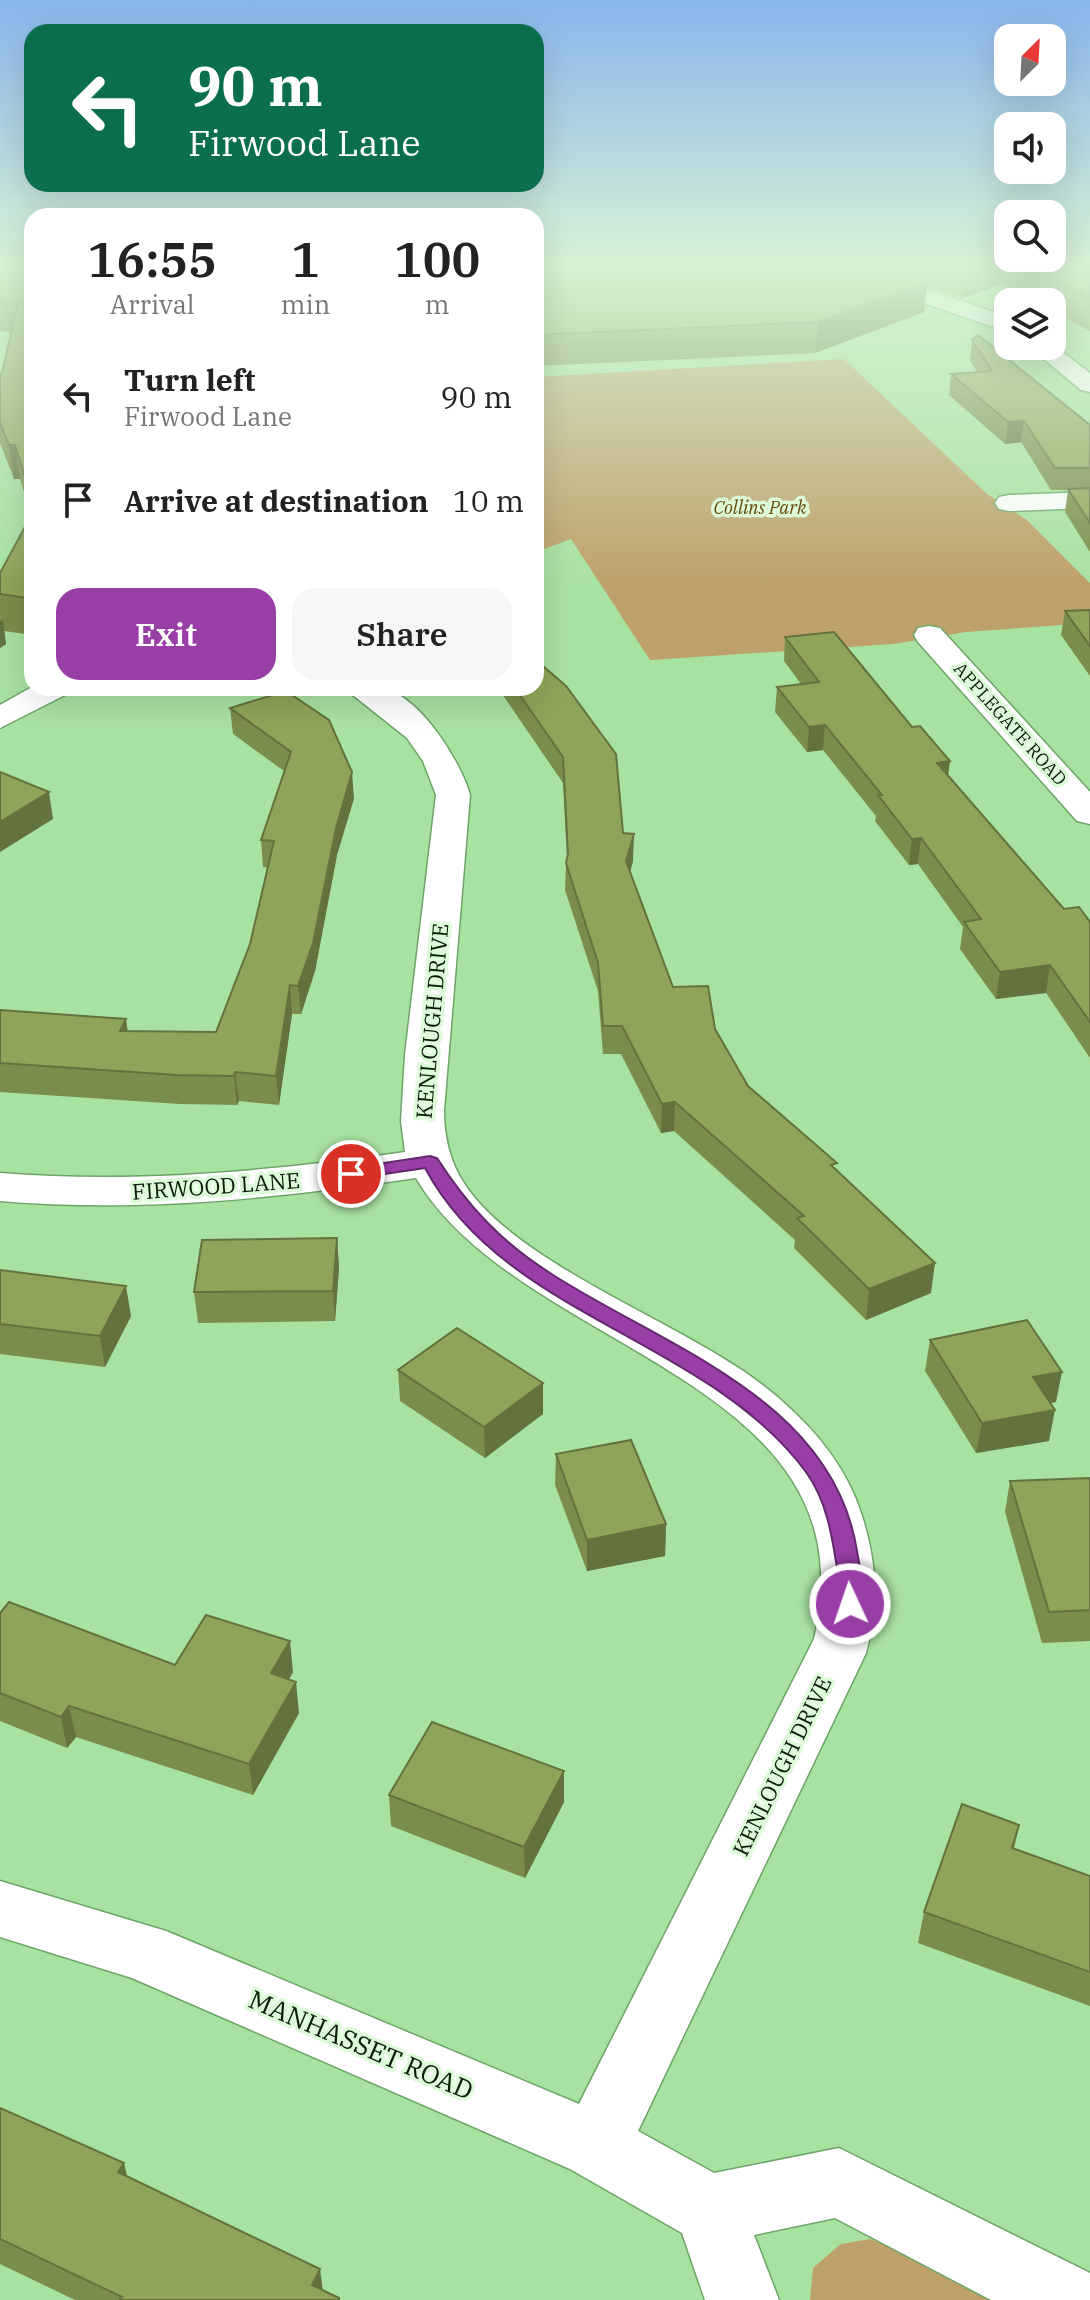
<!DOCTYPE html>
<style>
:root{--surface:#fff;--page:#f6f6f6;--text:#222;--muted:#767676;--accent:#993da7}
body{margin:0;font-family:"IBM Plex Serif",serif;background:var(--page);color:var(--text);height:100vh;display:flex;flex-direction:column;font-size:30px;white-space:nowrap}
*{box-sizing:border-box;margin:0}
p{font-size:26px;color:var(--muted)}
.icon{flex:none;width:44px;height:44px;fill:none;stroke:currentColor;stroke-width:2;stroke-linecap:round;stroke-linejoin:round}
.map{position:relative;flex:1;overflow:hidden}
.sheet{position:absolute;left:24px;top:208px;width:520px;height:488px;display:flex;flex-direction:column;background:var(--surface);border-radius:24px;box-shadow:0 8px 32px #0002}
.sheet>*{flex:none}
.top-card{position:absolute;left:24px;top:24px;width:520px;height:168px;border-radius:24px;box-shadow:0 8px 32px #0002;background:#0b6e4f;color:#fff;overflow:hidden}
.needle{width:52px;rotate:24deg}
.tools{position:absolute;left:994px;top:24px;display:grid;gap:16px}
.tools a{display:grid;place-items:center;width:72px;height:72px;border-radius:16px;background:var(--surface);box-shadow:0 8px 32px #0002;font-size:40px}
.pin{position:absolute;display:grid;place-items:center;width:68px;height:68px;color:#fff;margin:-34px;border:4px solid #fff;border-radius:50%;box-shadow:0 2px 8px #0007}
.me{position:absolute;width:88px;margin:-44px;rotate:357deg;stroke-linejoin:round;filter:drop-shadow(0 0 6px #0008)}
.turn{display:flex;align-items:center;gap:28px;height:168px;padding:0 32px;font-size:36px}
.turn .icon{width:104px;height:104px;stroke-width:2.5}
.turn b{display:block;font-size:56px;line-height:68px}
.eta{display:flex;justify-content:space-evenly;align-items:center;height:136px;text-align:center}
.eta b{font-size:48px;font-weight:600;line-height:56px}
.primary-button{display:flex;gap:16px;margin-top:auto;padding:16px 32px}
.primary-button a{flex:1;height:92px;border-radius:24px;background:var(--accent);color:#fff;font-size:32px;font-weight:600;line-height:92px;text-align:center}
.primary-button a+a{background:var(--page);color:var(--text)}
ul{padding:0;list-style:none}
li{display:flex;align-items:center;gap:24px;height:104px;padding:0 32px}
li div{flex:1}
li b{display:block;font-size:30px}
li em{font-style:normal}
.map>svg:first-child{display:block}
.green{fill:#bea06a}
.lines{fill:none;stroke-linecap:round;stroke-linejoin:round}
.street-casing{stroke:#6da568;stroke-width:3}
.street{fill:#fff;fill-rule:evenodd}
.wall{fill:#7b8d4c}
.shaded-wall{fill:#64733e}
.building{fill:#8fa458;stroke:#64733e;stroke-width:2}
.route{fill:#993da7;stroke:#63286d;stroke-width:2}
.labels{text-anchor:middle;stroke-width:7;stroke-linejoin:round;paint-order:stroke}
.far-park-label{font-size:18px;font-style:italic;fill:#664a06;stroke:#ddfad9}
.far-street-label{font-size:18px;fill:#071d06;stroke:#ddfad9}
.street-label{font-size:22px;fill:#071d06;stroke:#ddfad9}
.near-street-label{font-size:26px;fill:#071d06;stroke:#ddfad9}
</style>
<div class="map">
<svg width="1090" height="2300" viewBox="0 0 1090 2300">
<rect width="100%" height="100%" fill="#a8e2a1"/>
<g class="green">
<polygon points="844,359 987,494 1027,520 1090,583 1090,623 966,632 893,644 650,660 571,539 536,552 536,377"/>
<polygon points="870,2239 910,2254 998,2300 810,2300 813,2268 841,2244"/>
</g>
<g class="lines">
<g class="street-casing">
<g id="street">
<polygon points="854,264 881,264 925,288 1008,317 1008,332 909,298"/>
<polygon points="1052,344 1090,373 1090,392 1081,390 1028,346"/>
<polygon points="1090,492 1090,508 1009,511 999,509 995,503 999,497 1009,495"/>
<polygon points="929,626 940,628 1090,792 1090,824 1077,821 918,642 914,635 918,628"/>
<polygon points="32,687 70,688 65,695 0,728 0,705"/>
<path d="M344 688C356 688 370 686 381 688 419 694 461 762 470 795L444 1110C444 1133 448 1154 459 1175 509 1266 693 1324 775 1395 814 1428 847 1467 862 1516 877 1563 879 1606 866 1653L638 2131 714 2173 839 2148 1090 2273V2300H991L835 2218 754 2235 779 2300H705L682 2233 570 2169 132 1978 0 1937V1881L166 1931 579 2104 814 1639C876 1376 520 1354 416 1178 277 1198 141 1213 0 1201V1173C137 1184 270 1171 405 1152L401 1121 405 1055 436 795 423 761 407 738Z"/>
</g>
</g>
<use href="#street" class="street"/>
</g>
<g class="wall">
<polygon points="0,264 32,264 32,635 4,631 6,644 0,648 0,573 31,515 20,479 14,479 0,443 0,375 2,373 11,332 0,331"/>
<polygon points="536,264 630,270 660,264 1090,264 1090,331 1052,311 1052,302 1035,302 1001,284 963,298 927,285 924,312 815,353 536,366"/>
<polygon points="972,340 1090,425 1090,552 1065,512 1068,490 1051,490 1021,442 1005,444 949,395 951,374 977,372 970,360"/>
<polygon points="1090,610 1090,676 1061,635 1065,611"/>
<polygon points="785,637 948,775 1064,909 1090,922 1090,1058 1046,993 996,999 960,949 963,927 918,864 909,865 875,821 876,816 823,750 807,752 775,712 777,687 801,684 784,661"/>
<polygon points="498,688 536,688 623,833 633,861 630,871 673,987 715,1029 748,1086 836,1171 931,1293 866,1320 794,1248 795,1240 674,1131 661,1133 621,1054 603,1054 598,991 565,890 566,863 567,859 563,783"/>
<polygon points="230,708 354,798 337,855 315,971 301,1014 292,1014 279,1105 239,1101 237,1105 180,1104 0,1092 0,1010 128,1031 216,1032 250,944 268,868 263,867 261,840 284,771 233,734"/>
<polygon points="337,1238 339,1268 335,1321 198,1323 194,1292"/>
<polygon points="0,1270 131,1316 105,1367 0,1354"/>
<polygon points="930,1340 1056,1402 1050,1403 1049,1441 976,1453 925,1371"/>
<polygon points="398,1370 543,1414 485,1458 400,1401"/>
<polygon points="556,1454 666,1524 665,1556 587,1571 555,1485"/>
<polygon points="1090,1478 1090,1641 1042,1643 1005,1512 1010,1481"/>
<polygon points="0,1613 175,1665 293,1672 289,1679 299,1713 253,1795 76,1737 67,1748 0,1721"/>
<polygon points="564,1771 564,1802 525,1878 391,1826 389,1795"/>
<polygon points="1019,1825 1014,1849 1090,1876 1090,2006 918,1943 924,1912"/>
<polygon points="0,2108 127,2176 340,2300 75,2300 0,2264"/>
</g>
<g class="shaded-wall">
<polygon points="977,264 1003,264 1001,284 963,298 966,269"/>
<polygon points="927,283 924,312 815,353 818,322"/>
<polygon points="1024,421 1021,442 1005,444 1008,422"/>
<polygon points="9,445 15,445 20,479 14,479"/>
<polygon points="32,594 32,630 27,598"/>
<polygon points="3,620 6,644 0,648 0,621"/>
<polygon points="825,725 823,750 807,752 809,727"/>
<polygon points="950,761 947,786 937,763"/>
<polygon points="352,772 354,798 337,855 315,971 301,1014 298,986 336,828"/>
<polygon points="49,792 53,819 0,852 0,822"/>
<polygon points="634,834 633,861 626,888 626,861"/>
<polygon points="921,838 918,864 909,865 912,839"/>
<polygon points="1050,965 1046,993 996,999 1000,972"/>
<polygon points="290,985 292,1014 279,1105 276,1076"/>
<polygon points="126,1019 130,1047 120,1031"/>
<polygon points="235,1072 239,1101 237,1105 234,1076"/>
<polygon points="675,1102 674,1131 661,1133 662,1104"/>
<polygon points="337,1238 339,1268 335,1321 333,1291"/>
<polygon points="935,1263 931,1293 866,1320 869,1289"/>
<polygon points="126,1286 131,1316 105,1367 100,1336"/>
<polygon points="1062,1372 1056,1402 1027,1408 1033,1377"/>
<polygon points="543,1383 543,1414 485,1458 484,1427"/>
<polygon points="1055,1410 1049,1441 976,1453 982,1423"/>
<polygon points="666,1524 665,1556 587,1571 587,1540"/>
<polygon points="290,1641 293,1672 274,1704 271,1673"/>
<polygon points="296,1682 299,1713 253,1795 249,1764"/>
<polygon points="69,1706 76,1737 67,1748 61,1717"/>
<polygon points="564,1771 564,1802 525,1878 524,1847"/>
<polygon points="124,2163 131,2192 118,2172"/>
<polygon points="320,2269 324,2298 312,2285"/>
</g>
<g class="building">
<polygon points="0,264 20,264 27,266 32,264 32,500 15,445 9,445 0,422 0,375 2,373 18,302 0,301"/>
<polygon points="536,264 621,264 630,270 660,264 898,264 927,283 818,322 536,335"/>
<polygon points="954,264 977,264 966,269"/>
<polygon points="1024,264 1090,264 1090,298"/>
<polygon points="978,335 1090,425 1090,468 1055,468 1024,421 1008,422 951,374 992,371 972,340"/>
<polygon points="1090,488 1090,523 1068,489"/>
<polygon points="32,514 32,594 27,598 0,594 0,573"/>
<polygon points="1090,610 1090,646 1065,611"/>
<polygon points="834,632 912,727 920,726 950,761 937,763 1064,909 1079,907 1090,922 1090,1022 1050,965 1000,972 964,922 981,919 921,838 912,839 878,795 882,795 825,725 809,727 777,687 819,682 785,637"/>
<polygon points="536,660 566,686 616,754 623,833 634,834 626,861 673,987 708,986 715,1029 748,1086 837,1163 831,1165 935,1263 869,1289 797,1218 804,1216 675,1102 662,1104 622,1026 603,1026 598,963 566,863 568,854 563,757 515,688 536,688"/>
<polygon points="286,691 329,720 352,772 336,828 313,943 298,986 290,985 276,1076 235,1072 234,1076 176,1075 0,1063 0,1010 126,1019 120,1031 216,1032 250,944 274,841 261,840 291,752 230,708"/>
<polygon points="0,772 49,792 0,822"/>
<polygon points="337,1238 333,1291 194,1292 202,1240"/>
<polygon points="0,1270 126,1286 100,1336 0,1324"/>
<polygon points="1027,1320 1062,1372 1033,1377 1055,1410 982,1423 930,1340"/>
<polygon points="457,1328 543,1383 484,1427 398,1370"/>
<polygon points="631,1440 666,1524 587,1540 556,1454"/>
<polygon points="1090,1478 1090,1610 1049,1612 1010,1481"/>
<polygon points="9,1602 175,1665 206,1615 290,1641 271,1673 296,1682 249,1764 69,1706 61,1717 0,1693 0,1613"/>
<polygon points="432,1722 564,1771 524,1847 389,1795"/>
<polygon points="962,1804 1019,1825 1012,1848 1090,1876 1090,1972 924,1912"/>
<polygon points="0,2108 124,2163 118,2172 320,2269 312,2285 339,2298 339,2300 120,2300 122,2297 0,2239"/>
</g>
<linearGradient id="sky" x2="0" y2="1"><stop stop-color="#88b5ec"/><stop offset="0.45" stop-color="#d8f2d5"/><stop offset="1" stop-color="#d8f2d5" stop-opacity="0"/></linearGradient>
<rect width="1090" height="586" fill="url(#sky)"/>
<path class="route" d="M430 1156 437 1158C468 1206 500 1241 550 1273 664 1347 833 1398 857 1551 860 1570 867 1593 858 1611H841C836 1601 840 1592 839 1581 833 1543 829 1504 806 1472 707 1338 505 1318 425 1168L351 1179 342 1174 351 1168Z"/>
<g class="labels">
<g class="far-park-label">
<text x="760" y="514">Collins Park</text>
</g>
<g class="far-street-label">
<text transform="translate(1010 724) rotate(48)" y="6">APPLEGATE ROAD</text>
</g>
<g class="street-label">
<text transform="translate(432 1021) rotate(-85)" y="8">KENLOUGH DRIVE</text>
<text transform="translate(216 1186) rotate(-4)" y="8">FIRWOOD LANE</text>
<text transform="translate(782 1766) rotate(-64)" y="8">KENLOUGH DRIVE</text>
</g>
<g class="near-street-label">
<text transform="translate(361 2045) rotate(23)" y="9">MANHASSET ROAD</text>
</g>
</g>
</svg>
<div class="tools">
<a><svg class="needle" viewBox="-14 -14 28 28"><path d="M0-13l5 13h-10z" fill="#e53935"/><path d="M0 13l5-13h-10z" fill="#767676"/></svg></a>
<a><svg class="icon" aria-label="sound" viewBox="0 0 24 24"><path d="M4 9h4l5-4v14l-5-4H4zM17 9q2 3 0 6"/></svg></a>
<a><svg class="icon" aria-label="search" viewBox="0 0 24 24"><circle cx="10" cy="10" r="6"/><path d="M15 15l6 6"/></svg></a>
<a><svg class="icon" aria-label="layers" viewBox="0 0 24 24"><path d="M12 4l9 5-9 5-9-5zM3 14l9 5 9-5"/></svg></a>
</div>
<div class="pin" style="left:351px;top:1174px;background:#d93025"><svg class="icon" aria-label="arrive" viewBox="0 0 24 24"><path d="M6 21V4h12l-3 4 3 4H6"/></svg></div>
<svg class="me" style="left:850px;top:1604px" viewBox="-20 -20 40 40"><circle r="17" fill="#993da7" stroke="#fff" stroke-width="3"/><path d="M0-11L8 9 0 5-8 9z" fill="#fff"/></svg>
<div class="top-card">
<div class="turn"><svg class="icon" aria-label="left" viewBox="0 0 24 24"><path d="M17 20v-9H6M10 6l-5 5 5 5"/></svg><div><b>90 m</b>Firwood Lane</div></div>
</div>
<section class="sheet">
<div class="eta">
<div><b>16:55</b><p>Arrival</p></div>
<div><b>1</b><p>min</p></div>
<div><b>100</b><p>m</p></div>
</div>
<ul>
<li><svg class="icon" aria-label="left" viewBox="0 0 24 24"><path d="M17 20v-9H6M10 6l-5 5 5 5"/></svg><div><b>Turn left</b><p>Firwood Lane</p></div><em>90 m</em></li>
<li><svg class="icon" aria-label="arrive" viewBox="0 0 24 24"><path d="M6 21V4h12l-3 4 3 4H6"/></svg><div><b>Arrive at destination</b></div><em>10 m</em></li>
</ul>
<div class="primary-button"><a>Exit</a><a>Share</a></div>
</section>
</div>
